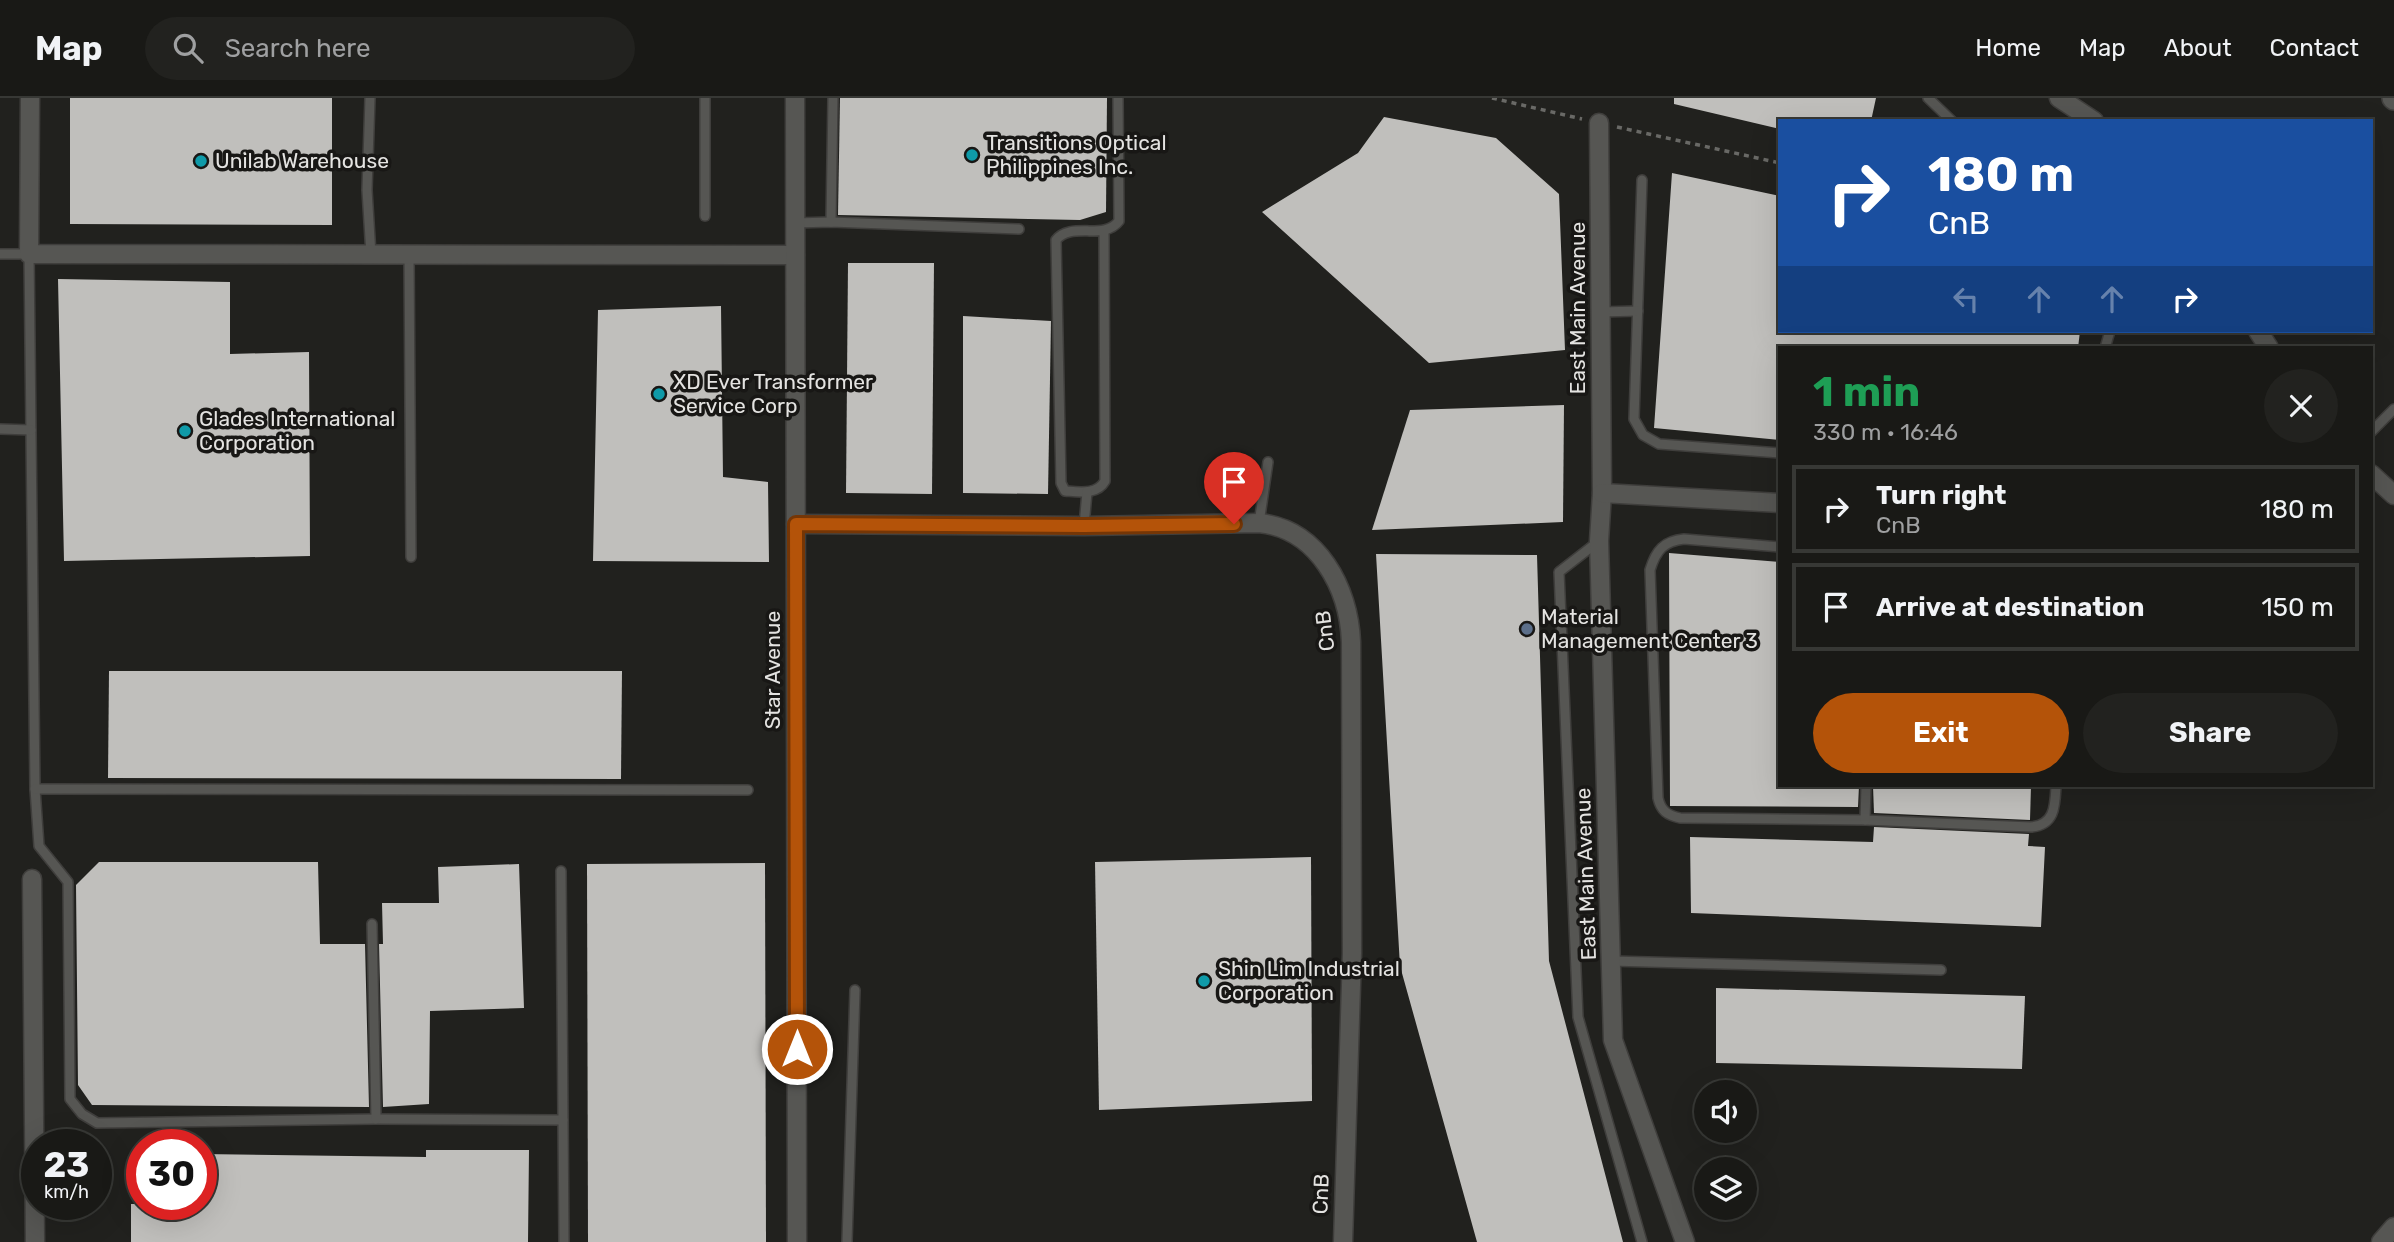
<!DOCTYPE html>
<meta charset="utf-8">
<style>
:root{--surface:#191916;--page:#22221f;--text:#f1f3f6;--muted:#9fa0a1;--line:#373835;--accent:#b45309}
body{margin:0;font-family:Rubik,sans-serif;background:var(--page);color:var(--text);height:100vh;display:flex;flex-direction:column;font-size:26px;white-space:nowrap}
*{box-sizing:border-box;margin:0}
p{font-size:23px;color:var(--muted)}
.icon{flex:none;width:38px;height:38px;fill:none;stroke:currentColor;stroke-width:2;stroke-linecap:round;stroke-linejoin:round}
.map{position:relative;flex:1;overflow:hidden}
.side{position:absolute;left:1778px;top:248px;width:595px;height:441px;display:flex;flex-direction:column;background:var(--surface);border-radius:0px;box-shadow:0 7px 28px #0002,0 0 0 2px var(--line)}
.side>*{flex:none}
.banner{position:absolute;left:1778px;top:21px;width:595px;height:214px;border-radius:0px;box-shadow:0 7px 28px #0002,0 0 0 2px var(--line);background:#1a4fa0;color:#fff;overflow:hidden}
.buttons{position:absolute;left:1694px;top:982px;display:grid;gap:14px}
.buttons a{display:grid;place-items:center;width:63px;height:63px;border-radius:50%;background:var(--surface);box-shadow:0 7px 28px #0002,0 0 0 2px var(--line);font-size:35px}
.speed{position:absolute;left:21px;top:1031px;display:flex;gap:14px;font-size:35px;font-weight:700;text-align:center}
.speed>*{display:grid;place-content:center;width:91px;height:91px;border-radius:50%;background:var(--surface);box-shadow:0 7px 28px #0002,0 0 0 2px var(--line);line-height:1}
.speed small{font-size:18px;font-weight:400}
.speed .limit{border:10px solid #d22;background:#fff;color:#111}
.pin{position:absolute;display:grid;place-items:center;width:60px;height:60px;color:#fff;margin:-72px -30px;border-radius:50% 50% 50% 0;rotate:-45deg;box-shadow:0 0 7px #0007}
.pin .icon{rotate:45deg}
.me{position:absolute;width:77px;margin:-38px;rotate:0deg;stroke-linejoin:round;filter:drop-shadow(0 0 5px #0008)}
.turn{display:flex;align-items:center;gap:24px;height:147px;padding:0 35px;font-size:32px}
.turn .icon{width:91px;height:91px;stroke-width:2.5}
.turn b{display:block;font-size:49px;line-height:60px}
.lanes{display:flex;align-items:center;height:66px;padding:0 35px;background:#0003;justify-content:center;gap:35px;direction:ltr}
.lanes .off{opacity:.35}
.round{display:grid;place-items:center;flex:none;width:74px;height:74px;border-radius:37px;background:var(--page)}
.summary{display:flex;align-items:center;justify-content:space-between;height:119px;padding:0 35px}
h1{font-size:42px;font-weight:700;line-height:52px;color:#1e9e55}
.cta{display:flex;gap:14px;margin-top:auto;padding:14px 35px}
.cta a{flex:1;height:80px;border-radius:42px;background:var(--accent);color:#fff;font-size:28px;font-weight:700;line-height:80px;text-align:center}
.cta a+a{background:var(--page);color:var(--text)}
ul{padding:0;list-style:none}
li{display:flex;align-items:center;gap:21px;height:88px;margin:0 14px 10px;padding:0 21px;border:4px solid var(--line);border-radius:0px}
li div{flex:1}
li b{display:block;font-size:26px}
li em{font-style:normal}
header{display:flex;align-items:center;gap:42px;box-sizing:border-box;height:98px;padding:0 35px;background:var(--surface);border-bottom:2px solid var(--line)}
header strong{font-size:33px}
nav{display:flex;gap:38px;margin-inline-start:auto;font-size:24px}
.search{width:490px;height:63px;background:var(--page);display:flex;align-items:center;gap:18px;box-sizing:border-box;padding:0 24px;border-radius:38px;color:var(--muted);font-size:26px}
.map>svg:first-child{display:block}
.building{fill:#c0bfbc}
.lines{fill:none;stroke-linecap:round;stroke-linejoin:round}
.service-casing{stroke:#3f3e3c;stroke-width:12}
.minor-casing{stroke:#3f3e3c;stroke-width:21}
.secondary-casing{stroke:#3f3e3c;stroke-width:24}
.path{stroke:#696966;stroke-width:3.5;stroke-dasharray:5 5;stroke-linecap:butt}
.service{stroke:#565653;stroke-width:9}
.minor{stroke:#565653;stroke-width:18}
.secondary{stroke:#565653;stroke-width:21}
.route-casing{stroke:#753606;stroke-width:18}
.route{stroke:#b45309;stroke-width:12}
.culture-dot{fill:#0f9aa8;stroke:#181715;stroke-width:2.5}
.service-dot{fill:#5c6f8a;stroke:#181715;stroke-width:2.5}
.labels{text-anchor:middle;stroke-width:7;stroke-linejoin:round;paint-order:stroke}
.poi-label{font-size:21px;fill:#e4e3e1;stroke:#181715;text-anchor:start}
.street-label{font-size:21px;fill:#e4e3e1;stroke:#181715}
</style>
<header>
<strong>Map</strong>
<div class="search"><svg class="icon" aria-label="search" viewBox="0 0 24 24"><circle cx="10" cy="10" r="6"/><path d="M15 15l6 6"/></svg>Search here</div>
<nav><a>Home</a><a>Map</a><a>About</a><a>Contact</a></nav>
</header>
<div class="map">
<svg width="2394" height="1144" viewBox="0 0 2394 1144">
<rect width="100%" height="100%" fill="#21211e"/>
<g class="building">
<polygon points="70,0 332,0 332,127 70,126"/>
<polygon points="840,0 1107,0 1106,114 1080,122 838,117"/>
<polygon points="1674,0 1876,0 1871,23 1780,23 1780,31 1674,6"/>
<polygon points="1384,19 1496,40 1559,96 1565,252 1429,265 1262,114 1358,55"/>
<polygon points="1672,75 1780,98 1780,233 2080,233 2078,250 1780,250 1780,342 1654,330"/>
<polygon points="848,165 934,165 932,396 846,395"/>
<polygon points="58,181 230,184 230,256 309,254 310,458 64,463"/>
<polygon points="721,208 723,379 768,384 769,464 593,463 598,212"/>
<polygon points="963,218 1051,223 1048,396 963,395"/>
<polygon points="1564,307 1563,424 1372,432 1410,312"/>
<polygon points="1669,455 1780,464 1780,688 1859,688 1858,709 1670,708"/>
<polygon points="1376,456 1537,457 1549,863 1623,1144 1477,1144 1400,868"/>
<polygon points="109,573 622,573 621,681 108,680"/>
<polygon points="1873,688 2031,688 2030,722 1874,715"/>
<polygon points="1874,729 2029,736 2028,748 2045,749 2041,829 1691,815 1690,739 1873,744"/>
<polygon points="1311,759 1312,1003 1099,1012 1095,764"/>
<polygon points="99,764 318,764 320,846 365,846 369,1009 92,1007 78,987 76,787"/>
<polygon points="765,765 766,1144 588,1144 587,766"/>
<polygon points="519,766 524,910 430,913 429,1006 383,1009 379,846 383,846 382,805 439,805 438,769"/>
<polygon points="1716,890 2025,898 2022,971 1716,965"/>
<polygon points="426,1052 529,1052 528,1144 131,1144 131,1106 201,1106 201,1056 426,1059"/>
</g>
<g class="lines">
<g class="service-casing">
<g id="service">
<polyline points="370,0 367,92 371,157"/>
<polyline points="705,0 705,118"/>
<polyline points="1928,0 1952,23"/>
<polyline points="1642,82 1634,321 1643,337 1659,346 1780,355"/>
<polyline points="831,124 833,0"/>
<polyline points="795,125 831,124 1019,131"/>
<path d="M1104 133 1105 383C1097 397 1080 394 1065 393L1061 385 1056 142C1071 123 1104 143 1119 123L1118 0"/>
<polyline points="0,156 29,156 35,691 39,748 68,784 70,1001 82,1016 97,1025 376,1021 563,1022"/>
<polyline points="409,157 411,459"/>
<polyline points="1601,214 1638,213"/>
<polyline points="2105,250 2110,233"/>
<polyline points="0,331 31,332"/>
<polyline points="2371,334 2394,311"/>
<polyline points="1259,425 1268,364"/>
<polyline points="1084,428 1087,394"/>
<polyline points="1599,443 1559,474 1578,919 1642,1144"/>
<path d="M1780 449 1684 441C1664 443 1656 452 1650 472L1658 700C1661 713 1667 717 1680 720L1865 722 2031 729C2055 727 2055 708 2056 688"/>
<polyline points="35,691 748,692"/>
<polyline points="1865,722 1866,688"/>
<polyline points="561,773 564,1144"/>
<polyline points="372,826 376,1021"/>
<polyline points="1611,863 1941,872"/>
<polyline points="847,1144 855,892"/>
</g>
</g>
<g class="minor-casing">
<g id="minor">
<polyline points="30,0 29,156 795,157"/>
<polyline points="795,0 797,1144"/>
<polyline points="2059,0 2094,23"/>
<polyline points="1599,25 1602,395 1599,443 1613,942 1685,1144"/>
<polyline points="2258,233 2269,250"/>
<polyline points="2371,376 2394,397"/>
<polyline points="1602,395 1780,405"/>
<path d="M796 426 1084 428 1259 425C1318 431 1349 490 1351 544L1352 855 1343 1144"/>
<polyline points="32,781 35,1144"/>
<polyline points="2381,1144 2394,1129"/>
</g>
</g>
<g class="secondary-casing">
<polyline id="secondary" points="2393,0 2394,1"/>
</g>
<g class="path">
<polyline points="1492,0 1582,21"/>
<polyline points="1617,29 1780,65"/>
</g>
<use href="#service" class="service"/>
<use href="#minor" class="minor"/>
<use href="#secondary" class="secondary"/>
</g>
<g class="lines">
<g class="route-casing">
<polyline id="route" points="797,951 796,426 1084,428 1234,426"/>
</g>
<use href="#route" class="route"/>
</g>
<g class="culture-dot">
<circle cx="972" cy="57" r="7"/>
<circle cx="201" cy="63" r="7"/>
<circle cx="659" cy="296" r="7"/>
<circle cx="185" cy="333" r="7"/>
<circle cx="1204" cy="883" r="7"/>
</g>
<circle class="service-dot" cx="1527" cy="531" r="7"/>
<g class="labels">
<g class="poi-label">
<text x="986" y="52">Transitions Optical<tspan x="986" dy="24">Philippines Inc.</tspan></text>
<text x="215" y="70">Unilab Warehouse</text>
<text x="673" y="291">XD Ever Transformer<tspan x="673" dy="24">Service Corp</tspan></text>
<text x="199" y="328">Glades International<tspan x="199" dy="24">Corporation</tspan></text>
<text x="1541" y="526">Material<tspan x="1541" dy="24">Management Center 3</tspan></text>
<text x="1218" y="878">Shin Lim Industrial<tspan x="1218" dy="24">Corporation</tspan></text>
</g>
<g class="street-label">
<text transform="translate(1578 210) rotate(-90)" y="7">East Main Avenue</text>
<text transform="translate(1325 533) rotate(-97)" y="7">CnB</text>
<text transform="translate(773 572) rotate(-90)" y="7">Star Avenue</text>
<text transform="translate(1586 776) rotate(-92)" y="7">East Main Avenue</text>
<text transform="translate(1321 1096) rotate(-88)" y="7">CnB</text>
</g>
</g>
</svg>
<div class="buttons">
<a><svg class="icon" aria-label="sound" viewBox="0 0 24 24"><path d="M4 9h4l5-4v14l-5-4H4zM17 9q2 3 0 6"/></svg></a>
<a><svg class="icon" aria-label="layers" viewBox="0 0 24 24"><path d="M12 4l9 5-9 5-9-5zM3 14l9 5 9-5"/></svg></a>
</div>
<div class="speed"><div>23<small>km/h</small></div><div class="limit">30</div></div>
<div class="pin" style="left:1234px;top:426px;background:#d93025"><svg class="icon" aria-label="arrive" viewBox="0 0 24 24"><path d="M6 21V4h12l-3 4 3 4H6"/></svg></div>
<svg class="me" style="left:797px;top:951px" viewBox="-20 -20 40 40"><circle r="17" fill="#b45309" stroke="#fff" stroke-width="3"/><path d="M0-11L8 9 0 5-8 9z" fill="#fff"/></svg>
<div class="banner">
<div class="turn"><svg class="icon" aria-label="right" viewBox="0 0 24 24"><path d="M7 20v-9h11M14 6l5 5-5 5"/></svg><div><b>180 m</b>CnB</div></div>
<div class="lanes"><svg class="icon off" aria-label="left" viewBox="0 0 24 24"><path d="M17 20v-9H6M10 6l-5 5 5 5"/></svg><svg class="icon off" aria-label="ahead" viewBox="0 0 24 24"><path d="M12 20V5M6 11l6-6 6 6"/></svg><svg class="icon off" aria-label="ahead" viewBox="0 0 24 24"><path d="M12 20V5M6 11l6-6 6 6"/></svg><svg class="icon" aria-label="right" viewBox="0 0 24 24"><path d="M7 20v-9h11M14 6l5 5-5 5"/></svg></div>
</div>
<section class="side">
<div class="summary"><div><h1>1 min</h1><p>330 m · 16:46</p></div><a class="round"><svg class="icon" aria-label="close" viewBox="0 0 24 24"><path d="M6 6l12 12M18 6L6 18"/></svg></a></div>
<ul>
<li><svg class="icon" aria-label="right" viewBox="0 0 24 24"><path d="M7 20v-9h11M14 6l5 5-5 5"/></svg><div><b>Turn right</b><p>CnB</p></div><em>180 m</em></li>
<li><svg class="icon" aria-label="arrive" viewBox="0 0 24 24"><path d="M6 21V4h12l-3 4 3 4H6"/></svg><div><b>Arrive at destination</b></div><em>150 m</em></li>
</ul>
<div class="cta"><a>Exit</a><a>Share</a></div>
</section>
</div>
